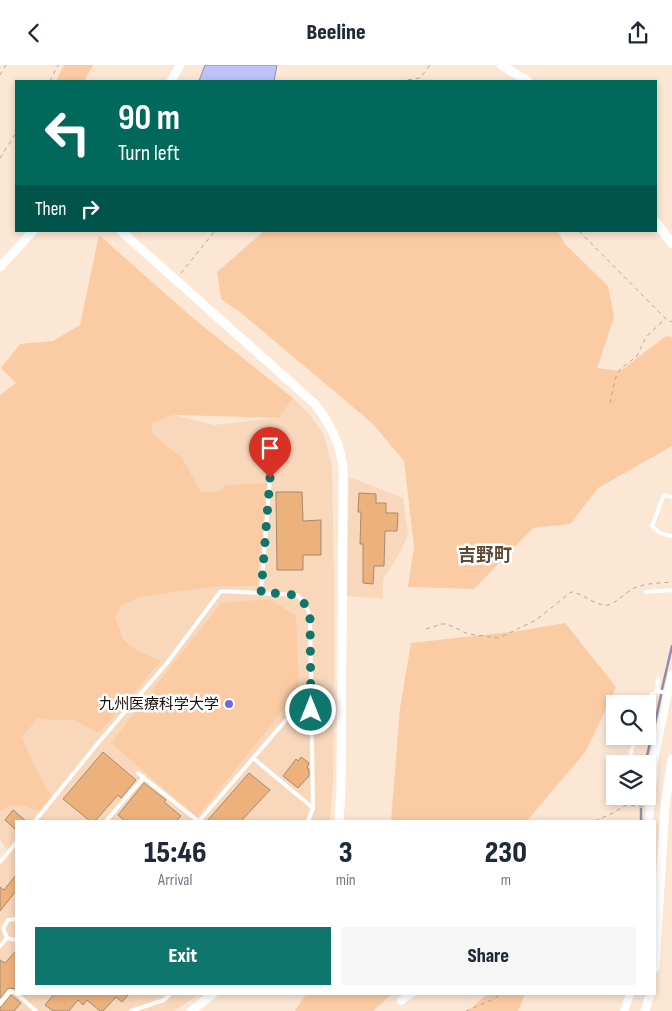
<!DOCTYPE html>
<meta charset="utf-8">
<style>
:root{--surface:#fff;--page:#f6f6f7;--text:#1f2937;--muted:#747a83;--accent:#0f766e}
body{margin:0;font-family:"Sofia Sans Condensed","Noto Sans JP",sans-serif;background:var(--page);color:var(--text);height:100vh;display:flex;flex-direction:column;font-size:19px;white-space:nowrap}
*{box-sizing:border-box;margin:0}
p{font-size:16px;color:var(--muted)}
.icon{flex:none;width:28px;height:28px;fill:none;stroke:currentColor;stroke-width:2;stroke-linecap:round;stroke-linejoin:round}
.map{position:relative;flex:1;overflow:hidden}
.side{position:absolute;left:15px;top:755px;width:641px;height:175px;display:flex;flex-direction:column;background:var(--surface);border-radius:0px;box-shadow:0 2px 8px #0003}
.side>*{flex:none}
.guide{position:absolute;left:15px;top:15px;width:642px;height:152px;border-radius:0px;box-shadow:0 2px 8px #0003;background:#00695c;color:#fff;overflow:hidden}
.tools{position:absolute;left:606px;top:630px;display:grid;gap:10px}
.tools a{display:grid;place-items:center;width:50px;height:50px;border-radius:0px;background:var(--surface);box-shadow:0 2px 8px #0003;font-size:25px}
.pin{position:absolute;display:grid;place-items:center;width:42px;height:42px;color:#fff;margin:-51px -21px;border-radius:50% 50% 50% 0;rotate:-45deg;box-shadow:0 0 5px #0007}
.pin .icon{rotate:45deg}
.me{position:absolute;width:55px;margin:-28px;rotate:0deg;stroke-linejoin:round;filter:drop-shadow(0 0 4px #0008)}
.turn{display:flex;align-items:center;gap:18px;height:105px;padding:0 20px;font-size:22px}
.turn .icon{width:65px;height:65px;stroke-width:2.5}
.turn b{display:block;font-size:35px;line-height:42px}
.then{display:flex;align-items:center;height:48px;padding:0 20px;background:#0003;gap:10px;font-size:19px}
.eta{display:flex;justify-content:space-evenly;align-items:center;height:85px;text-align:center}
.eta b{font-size:30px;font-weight:800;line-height:35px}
.cta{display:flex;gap:10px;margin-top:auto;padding:10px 20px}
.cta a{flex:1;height:58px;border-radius:0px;background:var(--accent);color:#fff;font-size:20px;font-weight:800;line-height:58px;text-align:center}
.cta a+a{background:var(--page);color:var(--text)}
header{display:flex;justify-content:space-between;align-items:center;height:65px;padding:0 20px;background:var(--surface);font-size:22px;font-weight:800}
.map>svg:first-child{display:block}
.built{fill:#f8d7bb}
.green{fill:#fbcca4}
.water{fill:#c0c3fb;stroke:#8e8db2}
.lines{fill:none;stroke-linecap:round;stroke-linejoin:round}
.stream{stroke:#8e8db2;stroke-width:2.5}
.building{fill:#edb27c;stroke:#a38a75}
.path{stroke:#b7a597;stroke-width:1;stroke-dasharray:4 4;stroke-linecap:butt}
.service{stroke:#fff;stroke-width:4}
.minor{stroke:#fff;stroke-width:8}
.tertiary{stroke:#fff;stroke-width:9}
.route{stroke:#0f766e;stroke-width:9;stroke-dasharray:0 16.2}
.poi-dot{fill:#7168e3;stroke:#fff;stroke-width:2}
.labels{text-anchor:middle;stroke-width:5;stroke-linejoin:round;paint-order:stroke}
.poi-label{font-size:15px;fill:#180f08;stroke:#fff;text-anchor:end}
.quarter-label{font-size:18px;font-weight:bold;fill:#604a36;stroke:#fff}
</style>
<header><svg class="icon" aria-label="back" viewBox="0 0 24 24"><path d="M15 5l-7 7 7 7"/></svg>Beeline<svg class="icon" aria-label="share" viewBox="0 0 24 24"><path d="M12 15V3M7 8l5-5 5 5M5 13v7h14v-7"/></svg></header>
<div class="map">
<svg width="672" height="946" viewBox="0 0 672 946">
<rect width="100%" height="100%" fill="#fce6d4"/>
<g class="built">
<polygon points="293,333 309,349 324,370 332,402 334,512 334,624 333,714 330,756 16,756 16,929 199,929 174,946 0,946 0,794 7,785 0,774 0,747 6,741 16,739 40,746 34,700 21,671 38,653 48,655 74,655 161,596 135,584 123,572 115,551 122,540 140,532 220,521 257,521 220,426 201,427 183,394 152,368 152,358 174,350 214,360 279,353"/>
<polygon points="349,412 403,433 408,470 399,489 383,514 383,534 347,531"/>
</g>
<g class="green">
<polygon points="64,0 93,0 84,16 56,16"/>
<polygon points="264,166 558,166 564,178 608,221 614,252 597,303 620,306 666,271 672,272 672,381 598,423 570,459 533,463 474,524 408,522 414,481 404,396 373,359 240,247 221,234 217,207"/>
<path d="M99 170 194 254 293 333 279 353 174 350 152 358V368L183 394 201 427 220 426 226 420 267 418 257 521H220L140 532 122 540 115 551 123 573 135 584 161 596 99 668 74 655H48L38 653 22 672 34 700 51 731 40 746C24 742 13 734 0 747V330L16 318 1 303 20 279 53 276 80 260Z"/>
<polygon points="270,534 296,551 299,625 197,752 111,678 221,538"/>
<polygon points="565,558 616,622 586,686 527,756 391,756 400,643 411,578 519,566"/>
<polygon points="306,929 392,929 373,946 295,946"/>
<polygon points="487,929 525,929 518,946 468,946"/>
</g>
<polygon class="water" points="205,0 277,0 274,16 199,16"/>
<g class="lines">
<g class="stream">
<polyline points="662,624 672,581"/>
<polyline points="652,672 661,630"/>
<polyline points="645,699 650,678"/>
<polyline points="641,739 642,731"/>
<polyline points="641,756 641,744"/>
</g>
</g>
<g class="building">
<polygon points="276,427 302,427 303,456 321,455 321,490 303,490 303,505 277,505"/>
<polygon points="359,428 376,429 376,438 386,438 386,448 398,448 397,466 385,466 384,501 374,501 373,519 363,518 363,479 360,479 361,447 358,447"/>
<polygon points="103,687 136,715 121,733 118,730 95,756 90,756 63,734"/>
<polygon points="301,692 309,698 307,703 309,704 309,711 298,723 283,711 296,694 298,696"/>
<polygon points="249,708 270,725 241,756 207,756"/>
<polygon points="144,718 166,735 164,737 181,751 176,756 125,756 118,750"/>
<polygon points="13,745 26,756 16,756 16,765 5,755"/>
<polygon points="16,810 16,826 0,846 0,822 4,825"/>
<polygon points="16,886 16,924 8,923 0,933 0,895 5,898"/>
<polygon points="54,929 129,929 122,937 116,932 103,946 100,946 87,935 83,940 78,935 69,946 53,946 45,940"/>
<polygon points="11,930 21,938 14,946 0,946 0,943"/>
</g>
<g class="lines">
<g class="path">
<polyline points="0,10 6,0"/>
<polyline points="50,16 58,0"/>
<polyline points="400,16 420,13 430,0"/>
<polyline points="0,93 16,68"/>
<polyline points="579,166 666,254 672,257"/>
<polyline points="181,208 215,166"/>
<polyline points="610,338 615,314 620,304 637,291 646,272 665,254"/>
<path d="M426 564 442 559H447L468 569 499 573 536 555 571 527C584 528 594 541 607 540 615 540 627 525 637 522 648 518 661 518 672 517"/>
<polyline points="595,756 613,748 626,740 643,742"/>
<polyline points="466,946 494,934 501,929"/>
</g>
<g class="service">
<path d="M672 432 665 430 663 432 652 461C656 467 665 470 672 471"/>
<polyline points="261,527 270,413"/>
<polyline points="646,527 672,525"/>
<polyline points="657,626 658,614"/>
<polyline points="645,639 652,629 657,626 668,628"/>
<polyline points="630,691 635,673 658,677"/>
<polyline points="253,693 313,743"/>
<polyline points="138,708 198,756"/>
<path d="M35 756 98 678 167 598 220 527 222 526 297 530C305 537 308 543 310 553L313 743 308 756"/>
<polyline points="106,756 144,712"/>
<polyline points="199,756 311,626"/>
<polyline points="0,797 16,778"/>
<polyline points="16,854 8,855 3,863 7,873 16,875"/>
<polyline points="0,881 7,873"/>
<polyline points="17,929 36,946"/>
<polyline points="0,939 10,926 16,928"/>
<polyline points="131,946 164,935 170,929"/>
</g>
<g class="minor">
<polyline points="649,756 655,690 672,609"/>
<polyline points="401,936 411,929"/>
<polyline points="624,946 630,929"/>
</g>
<g class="tertiary">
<polyline points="501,0 528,16"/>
<polyline points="171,16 180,0"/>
<polyline points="656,157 672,179"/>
<path d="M121 166 315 339C328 356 339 375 342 397 344 406 343 416 343 426L341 724 339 756"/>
<polyline points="0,202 33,166"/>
<polyline points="655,903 665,740 672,694"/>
<polyline points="191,946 213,929"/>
<polyline points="645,946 650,929"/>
</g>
</g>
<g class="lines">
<path class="route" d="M270 413 261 528C287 529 303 524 310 553L311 645"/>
</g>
<circle class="poi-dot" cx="229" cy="639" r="5"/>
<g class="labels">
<g class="poi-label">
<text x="219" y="644">九州医療科学大学</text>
</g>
<g class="quarter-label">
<text x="485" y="496">吉野町</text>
</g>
</g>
</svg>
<div class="tools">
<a><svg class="icon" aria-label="search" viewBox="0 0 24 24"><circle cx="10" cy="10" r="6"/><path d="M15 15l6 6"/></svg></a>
<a><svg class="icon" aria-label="layers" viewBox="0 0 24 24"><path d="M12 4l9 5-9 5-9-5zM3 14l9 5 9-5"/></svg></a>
</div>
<div class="pin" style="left:270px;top:413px;background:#d93025"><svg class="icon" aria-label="arrive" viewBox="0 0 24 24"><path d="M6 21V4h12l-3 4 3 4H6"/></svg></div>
<svg class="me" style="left:311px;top:645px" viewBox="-20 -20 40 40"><circle r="17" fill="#0f766e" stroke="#fff" stroke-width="3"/><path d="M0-11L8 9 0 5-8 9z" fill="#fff"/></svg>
<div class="guide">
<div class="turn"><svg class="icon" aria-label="left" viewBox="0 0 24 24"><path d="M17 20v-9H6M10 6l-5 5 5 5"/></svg><div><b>90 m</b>Turn left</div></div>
<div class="then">Then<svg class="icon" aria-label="right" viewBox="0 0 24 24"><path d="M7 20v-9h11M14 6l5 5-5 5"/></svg></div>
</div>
<section class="side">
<div class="eta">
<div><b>15:46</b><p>Arrival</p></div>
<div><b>3</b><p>min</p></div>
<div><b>230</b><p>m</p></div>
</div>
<div class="cta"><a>Exit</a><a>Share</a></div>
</section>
</div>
